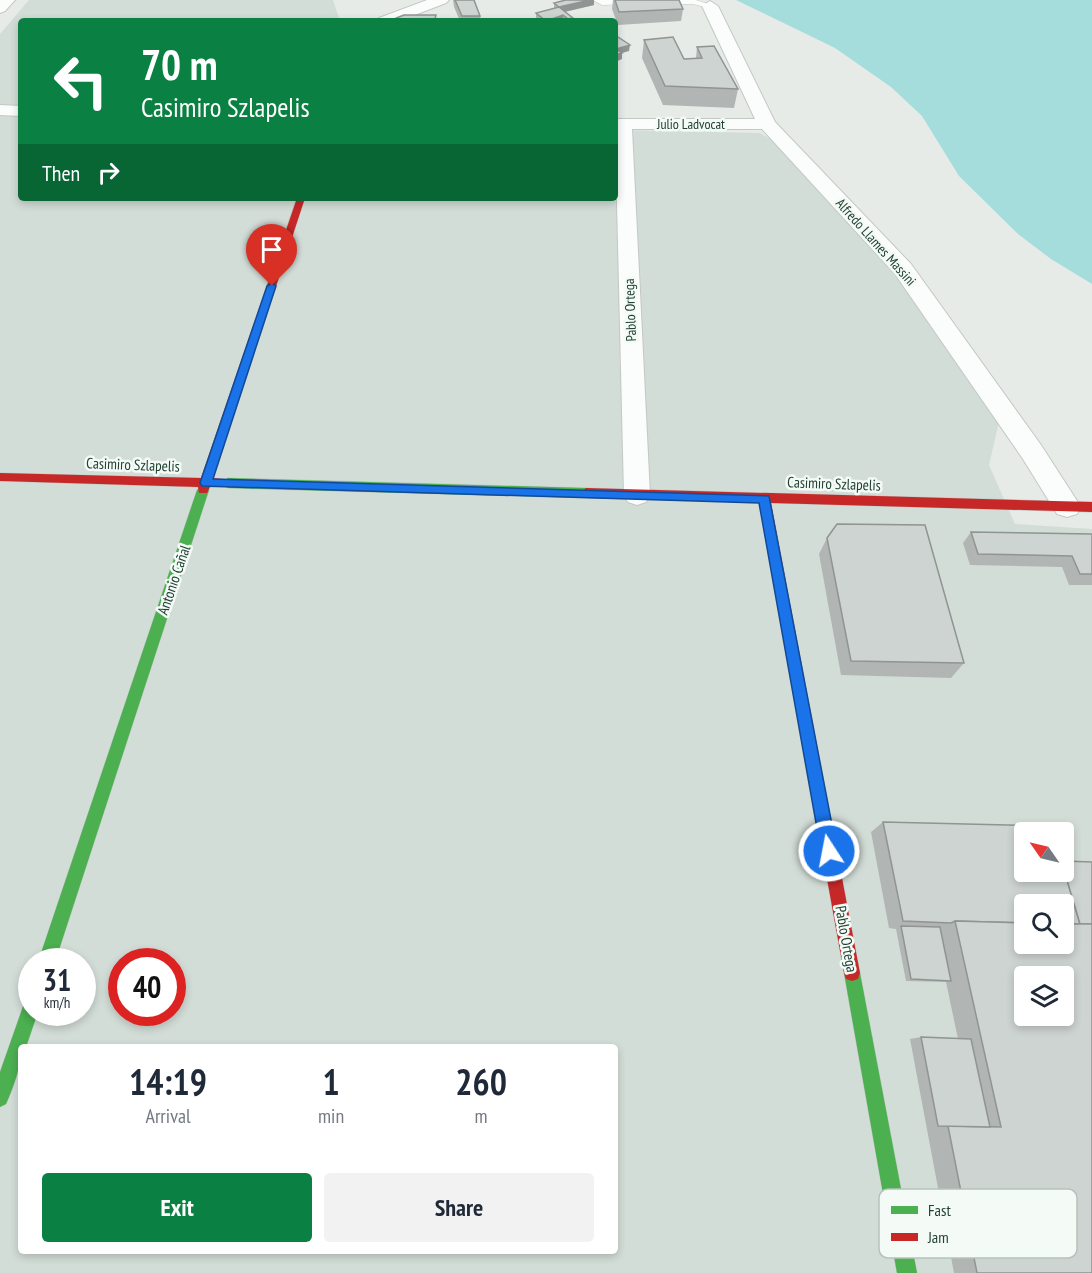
<!DOCTYPE html>
<meta charset="utf-8">
<style>
:root{--surface:#fff;--page:#f2f2f3;--text:#1f2937;--muted:#747a83;--accent:#0b8043}
body{margin:0;font-family:"PT Sans Narrow",sans-serif;background:var(--page);color:var(--text);height:100vh;display:flex;flex-direction:column;font-size:22px;white-space:nowrap}
*{box-sizing:border-box;margin:0}
p{font-size:20px;color:var(--muted)}
.icon{flex:none;width:33px;height:33px;fill:none;stroke:currentColor;stroke-width:2;stroke-linecap:round;stroke-linejoin:round}
.map{position:relative;flex:1;overflow:hidden}
.sheet{position:absolute;left:18px;top:1044px;width:600px;height:210px;display:flex;flex-direction:column;background:var(--surface);border-radius:6px;box-shadow:0 3px 9px #0003}
.sheet>*{flex:none}
.guide{position:absolute;left:18px;top:18px;width:600px;height:183px;border-radius:6px;box-shadow:0 3px 9px #0003;background:#0b8043;color:#fff;overflow:hidden}
.needle{width:39px;rotate:304deg}
.controls{position:absolute;left:1014px;top:822px;display:grid;gap:12px}
.controls a{display:grid;place-items:center;width:60px;height:60px;border-radius:6px;background:var(--surface);box-shadow:0 3px 9px #0003;font-size:30px}
.speed{position:absolute;left:18px;top:948px;display:flex;gap:12px;font-size:30px;font-weight:700;text-align:center}
.speed>*{display:grid;place-content:center;width:78px;height:78px;border-radius:50%;background:var(--surface);box-shadow:0 3px 9px #0003;line-height:1}
.speed small{font-size:15px;font-weight:400}
.speed .limit{border:9px solid #d22;background:#fff;color:#111}
.pin{position:absolute;display:grid;place-items:center;width:51px;height:51px;color:#fff;margin:-62px -26px;border-radius:50% 50% 50% 0;rotate:-45deg;box-shadow:0 0 6px #0007}
.pin .icon{rotate:45deg}
.me{position:absolute;width:66px;margin:-33px;rotate:349deg;stroke-linejoin:round;filter:drop-shadow(0 0 4px #0008)}
.turn{display:flex;align-items:center;gap:21px;height:126px;padding:0 24px;font-size:27px}
.turn .icon{width:78px;height:78px;stroke-width:2.5}
.turn b{display:block;font-size:42px;line-height:51px}
.then{display:flex;align-items:center;height:57px;padding:0 24px;background:#0003;gap:12px;font-size:22px}
.eta{display:flex;justify-content:space-evenly;align-items:center;height:102px;text-align:center}
.eta b{font-size:36px;font-weight:700;line-height:42px}
.primary-button{display:flex;gap:12px;margin-top:auto;padding:12px 24px}
.primary-button a{flex:1;height:69px;border-radius:6px;background:var(--accent);color:#fff;font-size:24px;font-weight:700;line-height:69px;text-align:center}
.primary-button a+a{background:var(--page);color:var(--text)}
.map>svg:first-child{display:block}
.built{fill:#d3ddd7;fill-rule:evenodd}
.water{fill:#a4dddb}
.lines{fill:none;stroke-linecap:round;stroke-linejoin:round}
.lane-casing{stroke:#c3c8c5;stroke-width:1}
.street-casing{stroke:#c3c8c5;stroke-width:2}
.fast-casing{stroke:#bfc7c3;stroke-width:1}
.jam-casing{stroke:#bfc7c3;stroke-width:1}
.lane{fill:#fbfcfc;fill-rule:evenodd}
.street{fill:#fbfcfc;fill-rule:evenodd}
.fast{fill:#4caf50;fill-rule:evenodd}
.jam{fill:#c62828;fill-rule:evenodd}
.wall{fill:#b1b6b4}
.shaded-wall{fill:#909492}
.building{fill:#ced4d1;stroke:#909492;stroke-width:1.5;fill-rule:evenodd}
.route{fill:#1a73e8;stroke:#114b97;stroke-width:1.5}
.labels{text-anchor:middle;stroke-width:5;stroke-linejoin:round;paint-order:stroke}
.far-street-label{font-size:14px;fill:#214133;stroke:#f4faf6}
.street-label{font-size:15px;fill:#214133;stroke:#f4faf6}
.key{fill:#f4faf6;stroke:#b5c2bc;stroke-width:1.5}
.key-label{font-size:16px;fill:#214133}
</style>
<div class="map">
<svg width="1092" height="1273" viewBox="0 0 1092 1273">
<rect width="100%" height="100%" fill="#e6ebe8"/>
<path class="built" d="M29 0H333L340 21H21V198H615V130L760 133 779 144 1004 400 989 465 1015 524 1092 529V1273H0V34ZM1024 832H1064V872H1024ZM1024 904H1064V944H1024ZM32 962H82V1012H32ZM122 962H172V1012H122ZM1024 976H1064V1016H1024ZM21 1047H615V1251H21Z"/>
<polygon class="water" points="736,0 1092,0 1092,284 1051,259 1018,234 959,176 922,116 891,87 835,48"/>
<g class="lines">
<g class="lane-casing">
<g id="lane">
<polygon points="593,0 634,0 637,2 633,4 602,5"/>
<polygon points="659,0 696,0 714,6 710,8 693,4 660,4 656,2"/>
</g>
</g>
<g class="street-casing">
<g id="street">
<polygon points="0,0 15,0 5,11 0,13"/>
<polygon points="427,0 449,0 446,3 399,21 377,21 379,18"/>
<polygon points="710,1 718,6 775,122 911,264 1041,445 1081,507 1077,514 1067,517 1057,514 1023,459 895,274 762,129 632,129 650,495 646,502 637,505 628,502 624,495 615,119 755,119 702,6"/>
<polygon points="0,105 21,106 21,116 0,115"/>
</g>
</g>
<g class="fast-casing">
<g id="fast">
<polygon points="228,478 586,488 592,493 586,498 228,488 222,483"/>
<polygon points="203,485 209,490 55,962 38,962 197,490"/>
<polygon points="852,965 858,967 860,973 917,1273 897,1273 844,973 846,967"/>
<path d="M32 996V1012H38L26 1047H21C21 1067 14 1086 6 1104L0 1107V1072L26 998Z"/>
</g>
</g>
<g class="jam-casing">
<g id="jam">
<polygon points="297,198 305,198 213,478 232,480 234,483 232,486 210,487 207,493 199,493 198,487 0,481 0,473 201,478"/>
<polygon points="586,488 1092,502 1092,512 771,503 860,973 858,979 852,981 846,979 844,973 759,502 586,498 580,493"/>
</g>
</g>
<use href="#lane" class="lane"/>
<use href="#street" class="street"/>
<use href="#fast" class="fast"/>
<use href="#jam" class="jam"/>
</g>
<g class="wall">
<polygon points="453,0 474,0 480,16 481,21 460,21 454,7"/>
<polygon points="613,0 679,0 683,9 681,21 618,25 612,9"/>
<polygon points="554,3 594,5 565,12 573,18 573,21 538,21 536,19 536,13 554,8"/>
<polygon points="644,40 684,59 696,58 697,47 738,89 734,108 663,105 642,58"/>
<polygon points="971,532 1092,534 1092,585 1069,585 1062,567 970,565 963,543"/>
<polygon points="827,538 964,663 951,678 841,675 819,554"/>
<polygon points="883,822 1050,826 1092,1273 954,1273 910,1039 921,1037 958,1039 946,982 906,981 896,929 889,928 871,832"/>
</g>
<g class="shaded-wall">
<polygon points="590,0 594,0 594,5 559,13 559,7"/>
<polygon points="563,15 563,21 548,21"/>
<polygon points="630,45 629,51 622,53 622,59 615,62 616,49"/>
</g>
<g class="building">
<polygon points="455,0 474,0 480,16 462,16"/>
<polygon points="566,0 590,0 559,7 554,3"/>
<polygon points="615,0 679,0 683,9 619,12"/>
<polygon points="559,7 573,18 568,19 563,15 546,21 536,13"/>
<polygon points="404,15 436,15 435,19 443,19 442,21 395,21 396,18"/>
<polygon points="615,35 630,45 616,49 622,53 615,55"/>
<polygon points="673,37 684,59 702,58 697,47 714,46 738,89 665,86 644,40"/>
<polygon points="837,524 925,525 964,663 851,661 827,538"/>
<polygon points="971,532 1092,534 1092,574 1080,574 1072,556 978,554"/>
<polygon points="883,822 1050,826 1052,832 1024,832 1024,872 1064,872 1064,870 1080,924 1064,924 1064,904 1024,904 1024,923 955,921 951,923 903,921"/>
<polygon points="1064,861 1092,862 1092,924 1080,924 1064,870"/>
<path d="M955 921 1024 923V944H1064V924H1092V1273H977L948 1126 1001 1127ZM1024 976H1064V1016H1024Z"/>
<polygon points="901,926 940,927 951,981 911,979"/>
<polygon points="921,1037 971,1039 990,1127 938,1126"/>
</g>
<polygon class="route" points="272,283 276,286 213,479 769,496 837,851 835,856 829,859 824,856 821,851 759,503 202,486 200,483 267,286"/>
<g class="labels">
<g class="far-street-label">
<text x="691" y="129">Julio Ladvocat</text>
<text transform="translate(876 242) rotate(48)" y="5">Alfredo Llames Massini</text>
<text transform="translate(630 310) rotate(-92)" y="5">Pablo Ortega</text>
</g>
<g class="street-label">
<text transform="translate(133 465) rotate(2)" y="5">Casimiro Szlapelis</text>
<text transform="translate(834 484) rotate(2)" y="5">Casimiro Szlapelis</text>
<text transform="translate(174 580) rotate(-71)" y="5">Antonio Cañal</text>
<text transform="translate(846 939) rotate(80)" y="5">Pablo Ortega</text>
</g>
</g>
<rect x="879" y="1189" width="198" height="69" rx="9" class="key"/>
<rect x="891" y="1206" width="27" height="8" fill="#4caf50"/>
<rect x="891" y="1233" width="27" height="8" fill="#c62828"/>
<g class="key-label">
<text x="928" y="1216">Fast</text>
<text x="928" y="1243">Jam</text>
</g>
</svg>
<div class="controls">
<a><svg class="needle" viewBox="-14 -14 28 28"><path d="M0-13l5 13h-10z" fill="#e53935"/><path d="M0 13l5-13h-10z" fill="#747a83"/></svg></a>
<a><svg class="icon" aria-label="search" viewBox="0 0 24 24"><circle cx="10" cy="10" r="6"/><path d="M15 15l6 6"/></svg></a>
<a><svg class="icon" aria-label="layers" viewBox="0 0 24 24"><path d="M12 4l9 5-9 5-9-5zM3 14l9 5 9-5"/></svg></a>
</div>
<div class="speed"><div>31<small>km/h</small></div><div class="limit">40</div></div>
<div class="pin" style="left:272px;top:286px;background:#d93025"><svg class="icon" aria-label="arrive" viewBox="0 0 24 24"><path d="M6 21V4h12l-3 4 3 4H6"/></svg></div>
<svg class="me" style="left:829px;top:851px" viewBox="-20 -20 40 40"><circle r="17" fill="#1a73e8" stroke="#fff" stroke-width="3"/><path d="M0-11L8 9 0 5-8 9z" fill="#fff"/></svg>
<div class="guide">
<div class="turn"><svg class="icon" aria-label="left" viewBox="0 0 24 24"><path d="M17 20v-9H6M10 6l-5 5 5 5"/></svg><div><b>70 m</b>Casimiro Szlapelis</div></div>
<div class="then">Then<svg class="icon" aria-label="right" viewBox="0 0 24 24"><path d="M7 20v-9h11M14 6l5 5-5 5"/></svg></div>
</div>
<section class="sheet">
<div class="eta">
<div><b>14:19</b><p>Arrival</p></div>
<div><b>1</b><p>min</p></div>
<div><b>260</b><p>m</p></div>
</div>
<div class="primary-button"><a>Exit</a><a>Share</a></div>
</section>
</div>
